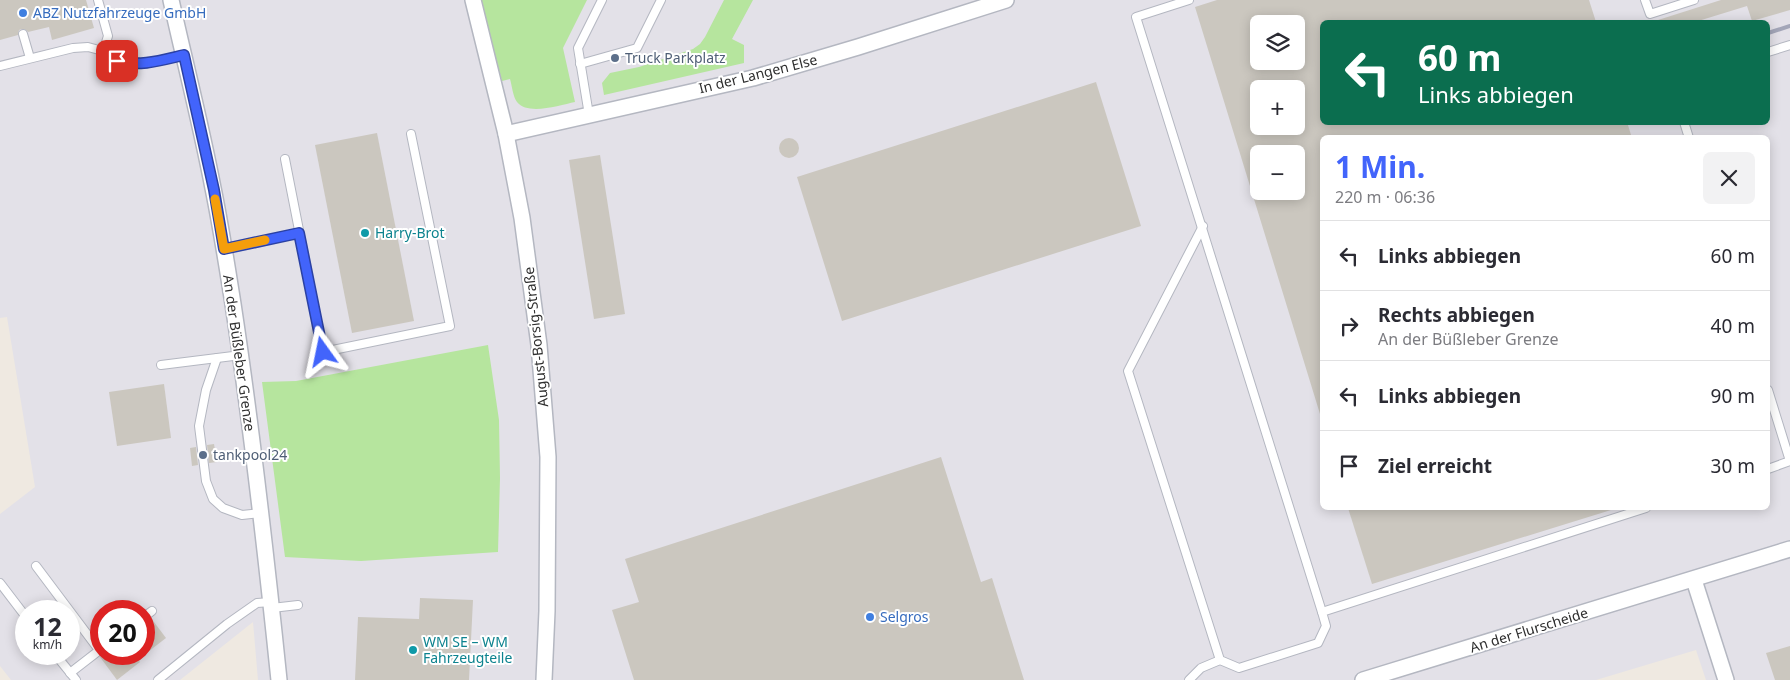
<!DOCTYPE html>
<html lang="de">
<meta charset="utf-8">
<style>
:root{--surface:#fff;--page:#f2f2f3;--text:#2b2b33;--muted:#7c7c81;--line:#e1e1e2;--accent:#4264fb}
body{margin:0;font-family:"Noto Sans",sans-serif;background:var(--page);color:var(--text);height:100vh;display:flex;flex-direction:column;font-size:19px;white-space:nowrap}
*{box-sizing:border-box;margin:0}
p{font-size:16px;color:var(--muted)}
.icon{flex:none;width:28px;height:28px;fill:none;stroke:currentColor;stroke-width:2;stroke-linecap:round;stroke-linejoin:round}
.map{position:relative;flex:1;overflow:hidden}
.drawer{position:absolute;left:1320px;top:135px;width:450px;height:375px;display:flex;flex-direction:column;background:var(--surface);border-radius:8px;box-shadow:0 2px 12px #0003}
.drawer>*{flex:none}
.guide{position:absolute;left:1320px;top:20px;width:450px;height:105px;border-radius:8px;box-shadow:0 2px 12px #0003;background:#0b6e4f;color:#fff;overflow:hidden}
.fabs{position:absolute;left:1250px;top:15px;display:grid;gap:10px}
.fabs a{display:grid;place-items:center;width:55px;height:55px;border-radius:8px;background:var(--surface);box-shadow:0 2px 12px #0003;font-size:25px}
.speed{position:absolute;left:15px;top:600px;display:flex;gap:10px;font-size:25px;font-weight:700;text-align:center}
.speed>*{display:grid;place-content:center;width:65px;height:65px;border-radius:50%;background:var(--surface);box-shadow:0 2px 12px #0003;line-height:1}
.speed small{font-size:12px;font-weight:400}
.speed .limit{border:8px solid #d22;background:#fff;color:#111}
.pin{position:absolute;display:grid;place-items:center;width:42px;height:42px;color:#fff;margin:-21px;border-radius:10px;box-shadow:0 2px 8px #0006}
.me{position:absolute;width:55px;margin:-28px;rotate:348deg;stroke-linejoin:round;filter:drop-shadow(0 0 4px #0008)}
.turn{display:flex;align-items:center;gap:18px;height:105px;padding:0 15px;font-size:22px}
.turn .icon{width:65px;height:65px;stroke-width:2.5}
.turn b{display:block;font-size:35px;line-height:42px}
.round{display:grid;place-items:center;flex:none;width:52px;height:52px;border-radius:8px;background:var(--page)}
.head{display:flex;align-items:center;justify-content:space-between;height:85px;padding:0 15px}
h1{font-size:30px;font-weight:700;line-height:38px;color:var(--accent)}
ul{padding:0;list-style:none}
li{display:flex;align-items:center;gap:15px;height:70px;padding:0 15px;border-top:1px solid var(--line)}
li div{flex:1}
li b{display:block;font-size:19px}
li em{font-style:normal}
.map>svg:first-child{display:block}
.industrial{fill:#e3e1e8;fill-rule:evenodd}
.green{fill:#b6e59e}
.building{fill:#cbc7bf;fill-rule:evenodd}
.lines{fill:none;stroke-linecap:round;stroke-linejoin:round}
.lane-casing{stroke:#b4b7c1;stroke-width:10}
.street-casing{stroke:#b4b7c1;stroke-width:18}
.lane{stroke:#fff;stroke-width:8}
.street{stroke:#fff;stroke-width:15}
.rail{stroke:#a3a6b8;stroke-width:4}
.route-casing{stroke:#2b41a3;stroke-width:12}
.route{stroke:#4264fb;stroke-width:9}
.slow{stroke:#f59e0b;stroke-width:9}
.shop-dot{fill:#3f7fe0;stroke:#fff;stroke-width:2}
.service-dot{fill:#5c6f8a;stroke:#fff;stroke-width:2}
.culture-dot{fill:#0f9aa8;stroke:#fff;stroke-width:2}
.labels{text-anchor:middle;stroke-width:4;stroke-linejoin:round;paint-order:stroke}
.shop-label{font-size:14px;fill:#366cbe;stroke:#fff;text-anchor:start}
.service-label{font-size:14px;fill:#4e5e75;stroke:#fff;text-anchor:start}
.street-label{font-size:14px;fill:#2e2e2e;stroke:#fff}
.culture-label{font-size:14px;fill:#0d838f;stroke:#fff;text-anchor:start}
</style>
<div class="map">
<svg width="1790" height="680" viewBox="0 0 1790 680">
<rect width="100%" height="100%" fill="#efe9e1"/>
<path class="industrial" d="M0 0H1790V680H1706L1696 650 1596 680H258L253 622 180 680H11L0 666V514L35 487 7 317 0 318ZM1322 22H1768V122H1322ZM1259 24H1296V61H1259ZM1259 89H1296V126H1259ZM1322 138H1768V508H1322ZM1259 154H1296V191H1259ZM26 611H69V654H26ZM101 611H144V654H101Z"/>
<g class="green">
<path d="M480 0H587L563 48 575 102C560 105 528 116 517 102 513 97 512 86 510 79L502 81Z"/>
<polygon points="724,0 753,0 732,39 744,45 744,63 604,95 602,83 610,73 639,67 693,49 700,44 705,37"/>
<polygon points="488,345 499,420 500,478 498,552 361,561 285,557 262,382 296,381"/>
</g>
<g class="building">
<polygon points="0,0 86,0 94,28 52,40 49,27 28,32 26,30 22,29 19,30 18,35 0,40"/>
<path d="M1217 0H1589L1596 22H1322V122H1627L1632 138H1322V413L1320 414 1195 7ZM1259 24H1296V61H1259ZM1259 89H1296V126H1259ZM1259 154H1296V191H1259Z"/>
<polygon points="1721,0 1790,0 1790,10 1752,21 1747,6 1695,22 1658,22 1658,20"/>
<polygon points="1096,82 1141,226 842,321 797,177"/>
<polygon points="377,133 414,321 352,333 315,145"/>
<circle cx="789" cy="148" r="10"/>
<polygon points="600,155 625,314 594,319 569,160"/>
<polygon points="164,384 171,438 117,446 109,392"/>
<polygon points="214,444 217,462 209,463 207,445"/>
<polygon points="196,447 198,465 192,466 190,448"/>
<polygon points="941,457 981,582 992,578 1024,680 634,680 612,610 639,602 625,559"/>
<polygon points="1348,508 1611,508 1611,510 1372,584"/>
<polygon points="420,598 473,600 469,680 355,680 358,617 419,619"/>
<polygon points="151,618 166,638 144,655 144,624"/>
<polygon points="1790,646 1790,680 1775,680 1766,653"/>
<polygon points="104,654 134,654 140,662 117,680 100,657"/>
</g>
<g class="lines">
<g class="lane-casing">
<g id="lane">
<polyline points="98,0 108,36 103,52"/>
<polyline points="1189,0 1136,17 1322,612"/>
<polyline points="1645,0 1650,14 1694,0"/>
<polyline points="23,34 30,58"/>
<polyline points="1768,52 1790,45"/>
<polyline points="580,64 637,48 661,0"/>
<polyline points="0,66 73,48 88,47 99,50 117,61 129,64 144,64 184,55"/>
<polyline points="589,115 578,48 602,0"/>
<polyline points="1684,122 1689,138"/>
<polyline points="285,159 323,352 450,326 411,134"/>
<polyline points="1203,226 1128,371 1220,660 1239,668 1318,643 1326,626 1322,612 1646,508"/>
<polyline points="224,249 299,233"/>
<polyline points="217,358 206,390 199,426 206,481 213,499 223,508 242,515 262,513"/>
<polyline points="161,365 241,355"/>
<polyline points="1768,390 1790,461 1768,469"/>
<polyline points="36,566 99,650"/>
<polyline points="0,583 26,617"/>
<polyline points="272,608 298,605"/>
<polyline points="144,617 152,611"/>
<polyline points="55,654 76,680"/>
<polyline points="70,673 101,649"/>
<polyline points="158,680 227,624 257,603 271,602"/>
<polyline points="1189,680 1201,668 1220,660"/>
</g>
</g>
<g class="street-casing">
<g id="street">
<path d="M171 0C185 63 201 125 213 188 221 227 227 266 233 304 252 429 266 554 279 680"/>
<polyline points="473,0 506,134 522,218 539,345 548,457 547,611 544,680"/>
<polyline points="506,134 753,78 858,47 1006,0"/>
<polyline points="1694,580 1726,680"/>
<polyline points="1363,680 1790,549"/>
</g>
</g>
<use href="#lane" class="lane"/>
<use href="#street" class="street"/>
<polyline class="rail" points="1768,33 1790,26"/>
</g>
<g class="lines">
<g class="route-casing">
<path id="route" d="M117 61C140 67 162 60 184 55L214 190 224 249 299 233 323 352"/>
</g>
<use href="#route" class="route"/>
<polyline class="slow" points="215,199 224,249 265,240"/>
</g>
<g class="shop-dot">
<circle cx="23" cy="13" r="5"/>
<circle cx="870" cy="617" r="5"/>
</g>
<g class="service-dot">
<circle cx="615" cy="58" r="5"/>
<circle cx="203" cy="455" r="5"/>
</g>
<g class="culture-dot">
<circle cx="365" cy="233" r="5"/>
<circle cx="413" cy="650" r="5"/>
</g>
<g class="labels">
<g class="shop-label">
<text x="33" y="18">ABZ Nutzfahrzeuge GmbH</text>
<text x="880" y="622">Selgros</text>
</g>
<g class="service-label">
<text x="625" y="63">Truck Parkplatz</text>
<text x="213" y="460">tankpool24</text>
</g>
<g class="street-label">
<text transform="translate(758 74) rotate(-14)" y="5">In der Langen Else</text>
<text transform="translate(536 337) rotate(-96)" y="5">August-Borsig-Straße</text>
<text transform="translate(239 353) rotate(82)" y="5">An der Büßleber Grenze</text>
<text transform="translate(1529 630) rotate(-17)" y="5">An der Flurscheide</text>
</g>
<g class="culture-label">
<text x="375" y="238">Harry-Brot</text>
<text x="423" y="647">WM SE – WM<tspan x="423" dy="16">Fahrzeugteile</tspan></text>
</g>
</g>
</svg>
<div class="fabs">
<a><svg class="icon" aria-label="layers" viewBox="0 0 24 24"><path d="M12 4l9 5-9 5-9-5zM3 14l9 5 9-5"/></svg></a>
<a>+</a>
<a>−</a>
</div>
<div class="speed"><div>12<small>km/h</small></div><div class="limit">20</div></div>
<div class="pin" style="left:117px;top:61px;background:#d93025"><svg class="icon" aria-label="arrive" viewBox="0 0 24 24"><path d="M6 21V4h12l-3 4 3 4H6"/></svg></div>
<svg class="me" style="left:323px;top:352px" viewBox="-20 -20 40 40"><path d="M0-17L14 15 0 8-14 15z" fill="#4264fb" stroke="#fff" stroke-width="4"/></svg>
<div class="guide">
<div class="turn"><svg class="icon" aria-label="left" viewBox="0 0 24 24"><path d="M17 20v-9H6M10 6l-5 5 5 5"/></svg><div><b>60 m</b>Links abbiegen</div></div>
</div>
<section class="drawer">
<div class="head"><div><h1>1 Min.</h1><p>220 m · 06:36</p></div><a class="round"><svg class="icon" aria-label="close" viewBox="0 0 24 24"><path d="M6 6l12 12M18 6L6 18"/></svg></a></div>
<ul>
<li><svg class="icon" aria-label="left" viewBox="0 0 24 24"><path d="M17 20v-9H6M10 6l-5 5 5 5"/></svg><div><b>Links abbiegen</b></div><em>60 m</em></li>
<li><svg class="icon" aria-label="right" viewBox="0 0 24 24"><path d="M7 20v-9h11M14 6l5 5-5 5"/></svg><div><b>Rechts abbiegen</b><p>An der Büßleber Grenze</p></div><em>40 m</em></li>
<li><svg class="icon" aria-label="left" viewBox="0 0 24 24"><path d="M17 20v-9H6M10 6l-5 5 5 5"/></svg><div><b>Links abbiegen</b></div><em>90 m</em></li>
<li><svg class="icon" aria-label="arrive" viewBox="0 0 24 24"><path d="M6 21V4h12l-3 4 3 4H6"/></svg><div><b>Ziel erreicht</b></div><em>30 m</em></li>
</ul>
</section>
</div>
